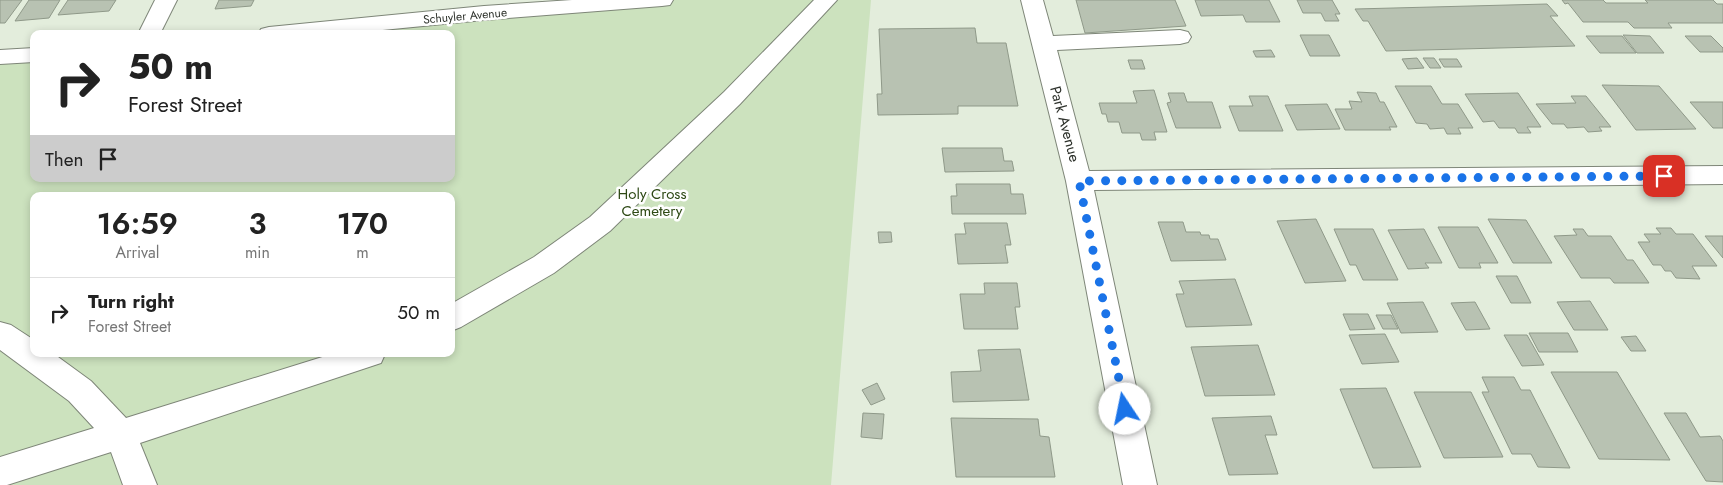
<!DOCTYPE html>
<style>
:root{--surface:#fff;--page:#f2f2f2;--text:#222;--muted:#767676;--line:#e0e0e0}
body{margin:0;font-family:Jost,sans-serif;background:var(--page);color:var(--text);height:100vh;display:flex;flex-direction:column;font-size:19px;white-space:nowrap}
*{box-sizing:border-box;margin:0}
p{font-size:16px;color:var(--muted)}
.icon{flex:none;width:28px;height:28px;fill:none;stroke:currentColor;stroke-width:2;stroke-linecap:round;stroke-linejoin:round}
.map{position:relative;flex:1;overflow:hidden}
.panel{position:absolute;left:30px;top:192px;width:425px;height:165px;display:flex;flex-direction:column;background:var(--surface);border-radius:10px;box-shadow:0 2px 8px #0003}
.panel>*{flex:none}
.hud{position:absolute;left:30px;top:30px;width:425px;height:152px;border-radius:10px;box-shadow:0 2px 8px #0003;background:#fff;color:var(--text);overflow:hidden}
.pin{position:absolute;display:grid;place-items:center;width:42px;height:42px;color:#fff;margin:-21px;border-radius:10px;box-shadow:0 2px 8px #0006}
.me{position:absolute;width:55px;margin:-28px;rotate:349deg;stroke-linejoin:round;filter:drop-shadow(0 0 4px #0008)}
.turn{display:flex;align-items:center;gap:18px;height:105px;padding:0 15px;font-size:22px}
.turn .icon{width:65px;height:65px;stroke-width:2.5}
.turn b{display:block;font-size:35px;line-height:42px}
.then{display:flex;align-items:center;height:48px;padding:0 15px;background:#0003;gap:10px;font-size:19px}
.eta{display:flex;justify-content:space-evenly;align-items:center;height:85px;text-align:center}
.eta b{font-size:30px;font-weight:600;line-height:35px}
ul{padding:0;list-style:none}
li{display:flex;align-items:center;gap:15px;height:70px;padding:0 15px;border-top:1px solid var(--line)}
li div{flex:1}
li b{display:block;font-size:19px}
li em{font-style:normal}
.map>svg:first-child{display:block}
.green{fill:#cce2be;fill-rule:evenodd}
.building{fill:#b8c2b2;stroke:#8f9989}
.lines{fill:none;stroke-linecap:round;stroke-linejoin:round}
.minor-casing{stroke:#7e8678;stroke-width:2}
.minor{fill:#fff;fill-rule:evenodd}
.route{stroke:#1a73e8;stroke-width:9;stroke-dasharray:0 16.2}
.labels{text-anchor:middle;stroke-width:5;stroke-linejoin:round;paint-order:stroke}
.far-street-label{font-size:12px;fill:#2e322c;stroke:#fff}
.street-label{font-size:15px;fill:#2e322c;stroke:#fff}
.park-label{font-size:15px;fill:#2e4915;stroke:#fff}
</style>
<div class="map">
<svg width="1723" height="485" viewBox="0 0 1723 485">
<rect width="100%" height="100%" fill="#e3eddc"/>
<path class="green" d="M662 0H871L831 485H0V57L34 55V179H451V34H269ZM34 196H451V354H34Z"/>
<g class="building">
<polygon points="0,0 22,0 5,23 0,23"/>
<polygon points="29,0 60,0 49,18 15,21"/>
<polygon points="68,0 116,0 109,11 58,15"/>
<polygon points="219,0 254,0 251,6 215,9"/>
<polygon points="1076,0 1175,0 1186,26 1085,33"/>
<polygon points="1195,0 1269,0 1280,22 1246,22 1243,15 1201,16"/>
<polygon points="1297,0 1332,0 1340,14 1335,14 1339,21 1325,21 1321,13 1303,13"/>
<polygon points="1562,0 1603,0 1606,3 1648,3 1645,0 1713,0 1717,4 1723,4 1723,23 1668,23 1672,28 1634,28 1628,22 1583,22 1568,3 1565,4"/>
<polygon points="1547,4 1558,16 1550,16 1575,46 1386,51 1368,21 1363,21 1355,9"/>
<polygon points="975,28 977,43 1006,43 1018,106 958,106 958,114 878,115 877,94 882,94 879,29"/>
<polygon points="1300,35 1329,35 1340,56 1310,56"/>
<polygon points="1623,35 1650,36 1664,53 1637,53"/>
<polygon points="1586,36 1622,36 1636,53 1600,53"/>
<polygon points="1685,36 1711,36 1723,48 1723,52 1700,52"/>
<polygon points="1271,50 1275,57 1256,57 1253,51"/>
<polygon points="1417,58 1424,68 1408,69 1402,59"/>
<polygon points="1423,58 1434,58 1441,68 1430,68"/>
<polygon points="1439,59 1457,59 1462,67 1444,67"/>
<polygon points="1128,60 1142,60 1145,69 1131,69"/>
<polygon points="1602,85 1659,86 1696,129 1636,130"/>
<polygon points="1395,86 1431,86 1442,104 1458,104 1473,128 1458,128 1461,134 1447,134 1444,128 1430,129 1427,124 1416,123"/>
<polygon points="1154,90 1167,132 1154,132 1156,140 1142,140 1140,133 1122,133 1119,122 1108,122 1106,114 1102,114 1099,103 1137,103 1133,91"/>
<polygon points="1357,92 1376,93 1380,102 1384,102 1397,127 1389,127 1391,130 1345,130 1335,109 1352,109 1349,101 1362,102"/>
<polygon points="1168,93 1184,93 1187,102 1212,102 1221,128 1176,128 1167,103 1171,102"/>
<polygon points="1518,93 1541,127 1527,127 1531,133 1518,133 1515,128 1499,128 1494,121 1483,122 1465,94"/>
<polygon points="1249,96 1268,96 1283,131 1239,131 1229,106 1253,106"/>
<polygon points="1571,96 1586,96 1611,127 1599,127 1602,131 1588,132 1584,127 1567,128 1564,124 1552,124 1536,104 1576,103"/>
<polygon points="1690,102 1723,102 1723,128 1713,128"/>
<polygon points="1327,104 1340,129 1297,130 1285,105"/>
<polygon points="942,148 1002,148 1004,161 1012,161 1014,171 945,172"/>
<polygon points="956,184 1010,184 1011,194 1023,194 1026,214 952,214 951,196 957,196"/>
<polygon points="1316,219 1346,281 1305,283 1277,221"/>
<polygon points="1488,219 1526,220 1552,263 1513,263"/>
<polygon points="1158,222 1183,222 1186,232 1200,232 1201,235 1209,235 1210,239 1218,239 1226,260 1171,261"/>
<polygon points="964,223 1007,223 1011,245 1005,245 1008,263 958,264 955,234 966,234"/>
<polygon points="1438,227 1478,227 1498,263 1479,263 1481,268 1459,268"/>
<polygon points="1656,228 1671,228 1676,234 1693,234 1717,266 1692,266 1700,279 1676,278 1671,271 1665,271 1661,265 1653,265 1638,242 1650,242 1644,234 1661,234"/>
<polygon points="1334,229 1373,229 1398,280 1363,280 1356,265 1350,265"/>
<polygon points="1424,229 1442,263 1425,263 1429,268 1408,269 1388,230"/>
<polygon points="1573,229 1583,229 1588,236 1611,236 1627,260 1633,260 1649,283 1614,283 1610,278 1581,278 1554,236 1577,235"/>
<polygon points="878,232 891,232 892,242 879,243"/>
<polygon points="1705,236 1723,236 1723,258"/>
<polygon points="1496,276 1517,276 1531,303 1511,303"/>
<polygon points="1235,279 1252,325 1186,327 1176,294 1184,294 1179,281"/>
<polygon points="984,283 1017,283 1020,307 1015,307 1018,329 964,329 960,294 985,294"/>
<polygon points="1590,301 1608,330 1574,330 1557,302"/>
<polygon points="1423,302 1438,332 1401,333 1387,303"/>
<polygon points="1475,302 1490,329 1466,330 1451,303"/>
<polygon points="1343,314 1368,314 1375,329 1350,330"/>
<polygon points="1376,315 1391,315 1398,329 1383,329"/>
<polygon points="1529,333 1568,333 1578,352 1539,352"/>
<polygon points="1385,334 1399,362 1362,364 1349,335"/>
<polygon points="1504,335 1527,335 1544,365 1522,366"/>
<polygon points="1636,336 1646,351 1631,351 1621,337"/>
<polygon points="1258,345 1275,395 1205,396 1191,347"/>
<polygon points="1020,349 1029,400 953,402 951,372 981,371 978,350"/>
<polygon points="1551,372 1617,372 1670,460 1599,459"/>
<polygon points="1482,377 1514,377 1521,390 1530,390 1570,468 1538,467 1531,454 1512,454 1482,392 1489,392"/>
<polygon points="877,383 885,399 871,405 862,390"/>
<polygon points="1386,388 1421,467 1373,468 1340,389"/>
<polygon points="1414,392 1471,392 1503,457 1444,458"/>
<polygon points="863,413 884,414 882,439 861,437"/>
<polygon points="1664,413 1686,413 1700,437 1720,436 1723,441 1723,482 1706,481"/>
<polygon points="1271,416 1277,435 1265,435 1278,474 1229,475 1212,418"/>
<polygon points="951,418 1038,419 1040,436 1049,437 1055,477 956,477"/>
</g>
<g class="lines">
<g class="minor-casing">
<g id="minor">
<polygon points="155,0 177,0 160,34 138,34"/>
<polygon points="572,0 673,0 670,5 662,6 484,20 342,34 258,34 261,29 269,27 484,6"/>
<polygon points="814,0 837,0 740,104 610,231 554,273 461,327 451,331 451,304 534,257 590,217 724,92"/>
<polygon points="1021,0 1043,0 1053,36 1180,30 1188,32 1191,37 1188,42 1180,44 1057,50 1089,171 1723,166 1723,184 1094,190 1157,485 1123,485 1066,181"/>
<polygon points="34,48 34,62 0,64 0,50"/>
<polygon points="0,322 11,325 34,340 34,354 54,354 91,381 126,418 332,354 385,354 381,363 140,443 157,485 123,485 111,452 7,485 0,485 0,457 94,428 69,401 0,350"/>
</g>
</g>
<use href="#minor" class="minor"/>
</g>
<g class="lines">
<polyline class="route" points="1125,409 1079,181 1664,176"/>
</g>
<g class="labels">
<g class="far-street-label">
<text transform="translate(465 16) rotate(-5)" y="4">Schuyler Avenue</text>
</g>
<g class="street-label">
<text transform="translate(1065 124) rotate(75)" y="5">Park Avenue</text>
</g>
<g class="park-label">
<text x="652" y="199">Holy Cross<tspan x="652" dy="17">Cemetery</tspan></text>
</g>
</g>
</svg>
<div class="pin" style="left:1664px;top:176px;background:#d93025"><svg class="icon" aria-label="arrive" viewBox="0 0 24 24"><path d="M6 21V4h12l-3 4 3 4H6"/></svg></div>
<svg class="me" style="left:1125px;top:409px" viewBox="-20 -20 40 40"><circle r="19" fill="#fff"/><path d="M0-13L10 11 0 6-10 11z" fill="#1a73e8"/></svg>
<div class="hud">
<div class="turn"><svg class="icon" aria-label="right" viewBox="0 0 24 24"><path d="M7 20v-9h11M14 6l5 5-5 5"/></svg><div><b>50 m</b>Forest Street</div></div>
<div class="then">Then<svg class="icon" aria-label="arrive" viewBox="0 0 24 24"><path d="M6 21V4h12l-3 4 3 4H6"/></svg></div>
</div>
<section class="panel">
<div class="eta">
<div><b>16:59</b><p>Arrival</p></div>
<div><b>3</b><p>min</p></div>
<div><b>170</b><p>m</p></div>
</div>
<ul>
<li><svg class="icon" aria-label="right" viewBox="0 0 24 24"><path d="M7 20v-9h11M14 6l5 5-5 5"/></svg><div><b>Turn right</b><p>Forest Street</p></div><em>50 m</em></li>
</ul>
</section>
</div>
